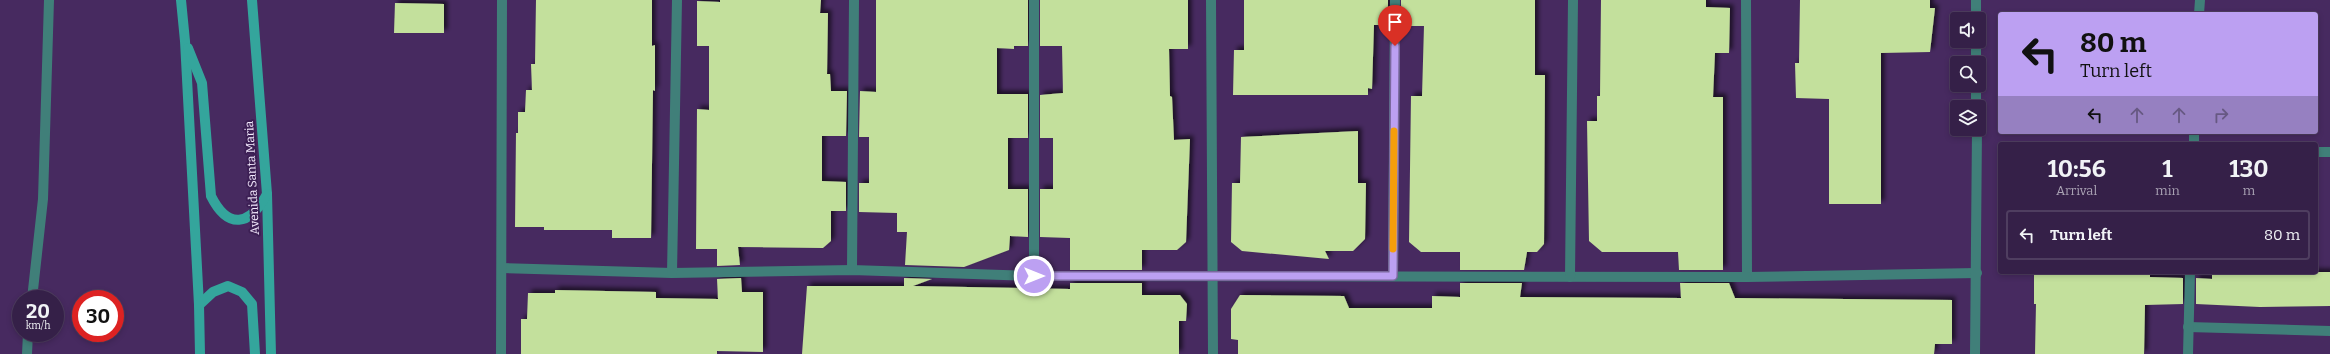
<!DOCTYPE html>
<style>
:root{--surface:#352048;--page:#402d52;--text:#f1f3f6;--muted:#aaa3b4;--line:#4f3e60}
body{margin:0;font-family:Bitter,serif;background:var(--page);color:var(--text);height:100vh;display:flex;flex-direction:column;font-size:15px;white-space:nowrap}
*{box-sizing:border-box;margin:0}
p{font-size:13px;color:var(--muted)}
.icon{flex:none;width:22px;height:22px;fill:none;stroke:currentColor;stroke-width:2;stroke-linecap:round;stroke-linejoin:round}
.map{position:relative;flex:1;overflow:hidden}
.details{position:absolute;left:1998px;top:142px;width:320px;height:132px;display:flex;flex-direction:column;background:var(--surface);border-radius:4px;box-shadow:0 2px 6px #0003,0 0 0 1px var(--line)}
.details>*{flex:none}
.banner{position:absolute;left:1998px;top:12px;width:320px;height:122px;border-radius:4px;box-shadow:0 2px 6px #0003,0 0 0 1px var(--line);background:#bca0f2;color:#111;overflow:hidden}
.controls{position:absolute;left:1950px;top:12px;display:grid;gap:8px}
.controls a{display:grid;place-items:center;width:36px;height:36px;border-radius:4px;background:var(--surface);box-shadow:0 2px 6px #0003,0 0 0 1px var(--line);font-size:20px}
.speed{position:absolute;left:12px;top:290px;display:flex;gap:8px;font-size:20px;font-weight:700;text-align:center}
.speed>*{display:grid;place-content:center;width:52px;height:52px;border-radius:50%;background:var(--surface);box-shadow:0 2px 6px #0003,0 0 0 1px var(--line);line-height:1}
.speed small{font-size:10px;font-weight:400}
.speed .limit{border:6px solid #d22;background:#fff;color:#111}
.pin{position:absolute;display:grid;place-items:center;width:34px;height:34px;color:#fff;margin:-41px -17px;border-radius:50% 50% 50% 0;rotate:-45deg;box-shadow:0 0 4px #0007}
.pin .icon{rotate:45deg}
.me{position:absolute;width:44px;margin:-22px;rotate:90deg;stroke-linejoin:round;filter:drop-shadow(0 0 3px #0008)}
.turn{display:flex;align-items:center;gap:14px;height:84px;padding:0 16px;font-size:18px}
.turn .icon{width:52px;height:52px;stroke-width:2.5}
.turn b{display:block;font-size:28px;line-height:34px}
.lanes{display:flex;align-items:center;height:38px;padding:0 16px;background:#0003;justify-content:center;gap:20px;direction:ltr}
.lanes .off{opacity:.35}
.eta{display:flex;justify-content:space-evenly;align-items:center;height:68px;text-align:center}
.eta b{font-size:24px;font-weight:700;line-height:28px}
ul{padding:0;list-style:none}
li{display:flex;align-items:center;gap:12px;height:50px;margin:0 8px 6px;padding:0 8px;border:2px solid var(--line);border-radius:4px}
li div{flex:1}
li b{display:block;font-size:15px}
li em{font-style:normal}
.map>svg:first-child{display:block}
.building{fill:#c3e09c;filter:url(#shadow)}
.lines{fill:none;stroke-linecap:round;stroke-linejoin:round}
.minor{stroke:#407f79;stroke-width:10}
.tertiary{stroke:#407f79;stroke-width:10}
.secondary{stroke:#34a59c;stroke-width:10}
.route-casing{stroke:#7a689d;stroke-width:10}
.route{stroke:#bca0f2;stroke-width:7}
.slow{stroke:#f59e0b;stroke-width:7}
.labels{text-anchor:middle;stroke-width:4;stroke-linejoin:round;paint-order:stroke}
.street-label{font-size:12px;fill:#f4eafe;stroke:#3c1f54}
</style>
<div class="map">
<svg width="2330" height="354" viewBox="0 0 2330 354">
<defs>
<filter id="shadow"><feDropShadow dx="3.5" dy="-3.5" stdDeviation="2" flood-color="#0009"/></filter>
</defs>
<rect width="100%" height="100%" fill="#472a60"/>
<g class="building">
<polygon points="536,0 652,0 652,46 655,45 655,91 653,90 651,238 612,238 612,230 544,230 544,227 515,227 516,133 518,133 518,112 525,112 526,90 532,90 531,64 535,64"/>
<polygon points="720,0 821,0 820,13 828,13 827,74 830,74 831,91 847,91 846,136 822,136 822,181 846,182 846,211 831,211 831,241 823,248 738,247 740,265 717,266 717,249 696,249 697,109 709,110 709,46 697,46 697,1 720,2"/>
<polygon points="876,0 1028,0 1028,46 1014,46 1014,49 997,48 997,94 1028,94 1028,138 1008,138 1008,189 1028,189 1028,237 1010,236 1009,250 964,267 905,265 907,232 897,232 897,213 859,212 859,183 869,183 869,137 859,137 860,91 876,92"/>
<polygon points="1040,0 1188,0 1188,49 1169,49 1170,96 1172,97 1174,140 1190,139 1186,242 1177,250 1142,250 1142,270 1070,270 1070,238 1040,237 1040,189 1053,189 1053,138 1040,138 1040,95 1063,93 1062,46 1040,46"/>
<polygon points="1244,0 1388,0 1388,25 1374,25 1372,89 1368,88 1368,95 1233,95 1234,50 1244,50"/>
<polygon points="1401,0 1535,0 1535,75 1545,75 1544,244 1537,252 1527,252 1524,270 1460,270 1460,252 1421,252 1409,242 1411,96 1422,96 1424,26 1401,26"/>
<polygon points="1601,0 1706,0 1706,7 1730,8 1729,53 1715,53 1713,97 1723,97 1723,270 1679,270 1678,252 1602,252 1589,241 1587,121 1597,121 1597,96 1600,96"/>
<polygon points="1800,0 1930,0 1930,8 1935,8 1930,52 1881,53 1881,204 1829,204 1829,99 1796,98 1795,63 1799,63"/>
<polygon points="395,3 444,4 444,33 394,33"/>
<polygon points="1358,131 1358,183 1366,183 1365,239 1353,251 1325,251 1329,259 1242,251 1231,242 1232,183 1240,183 1241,137"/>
<polygon points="2034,272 2150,272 2150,277 2183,278 2183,304 2145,305 2144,354 2035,354 2036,304 2034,304"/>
<polygon points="2212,272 2330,272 2330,306 2260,307 2196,304 2196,278 2212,279"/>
<polygon points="741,278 742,292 763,292 763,352 717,351 717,354 521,354 521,319 527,319 528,293 555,293 555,290 656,292 656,298 718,299 717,279"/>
<polygon points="904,278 932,279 913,286 1070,289 1070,283 1142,283 1142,295 1180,295 1187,304 1186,321 1179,321 1179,354 802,354 807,286 904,286"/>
<polygon points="1460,283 1522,283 1520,297 1681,298 1680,283 1729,283 1735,298 1952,300 1952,344 1935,344 1934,354 1238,354 1238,340 1231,339 1231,309 1240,295 1344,296 1349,308 1432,308 1432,296 1460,297"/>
</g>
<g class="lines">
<g class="minor">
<polyline points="1211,0 1213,354"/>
<polyline points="1746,0 1747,277 1977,273"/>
<polyline points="2199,14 2200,0"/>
<polyline points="2194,144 2194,132"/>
<polyline points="2316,152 2330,152"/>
<polyline points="502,268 672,273 852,270 1034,276 1747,277"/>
<polyline points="852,270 854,0"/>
<polyline points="672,273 677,0"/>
<polyline points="1034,276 1034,0"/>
<polyline points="1393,276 1395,0"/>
<polyline points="1570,277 1573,0"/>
<polyline points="32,299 43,199 49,0"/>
<polyline points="2188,327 2330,331"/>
<polyline points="27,354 28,333"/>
<polyline points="501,354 502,0"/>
<polyline points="2188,354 2190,272"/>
</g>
<g class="tertiary">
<polyline points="1976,0 1976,19"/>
<polyline points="1976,41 1976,63"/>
<polyline points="1976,85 1976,107"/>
<polyline points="1975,354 1977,129"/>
</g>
<g class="secondary">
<polyline points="181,0 185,41 199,305 200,354"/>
<polyline points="252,0 267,194 271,354"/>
<path d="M188 48 202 83 211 196C228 230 250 226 267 194"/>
<polyline points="199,305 213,292 228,286 242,292 252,304 255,354"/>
</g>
</g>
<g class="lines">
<g class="route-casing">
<polyline id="route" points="1034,276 1393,276 1395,46"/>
</g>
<use href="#route" class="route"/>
<polyline class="slow" points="1393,249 1394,131"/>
</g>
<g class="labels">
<g class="street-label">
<text transform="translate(252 178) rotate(-93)" y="4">Avenida Santa Maria</text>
</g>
</g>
</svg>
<div class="controls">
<a><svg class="icon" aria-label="sound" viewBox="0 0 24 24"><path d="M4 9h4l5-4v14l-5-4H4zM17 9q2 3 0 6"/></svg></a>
<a><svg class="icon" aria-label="search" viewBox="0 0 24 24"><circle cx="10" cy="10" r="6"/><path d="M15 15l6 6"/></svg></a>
<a><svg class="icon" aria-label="layers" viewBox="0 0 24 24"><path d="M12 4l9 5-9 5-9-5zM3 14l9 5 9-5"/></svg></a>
</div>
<div class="speed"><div>20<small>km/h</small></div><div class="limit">30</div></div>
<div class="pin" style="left:1395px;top:46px;background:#d93025"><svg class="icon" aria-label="arrive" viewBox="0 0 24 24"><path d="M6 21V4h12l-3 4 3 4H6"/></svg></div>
<svg class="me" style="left:1034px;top:276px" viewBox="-20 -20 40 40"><circle r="17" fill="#bca0f2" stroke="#fff" stroke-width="3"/><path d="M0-11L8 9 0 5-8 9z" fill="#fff"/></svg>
<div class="banner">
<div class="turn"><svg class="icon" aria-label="left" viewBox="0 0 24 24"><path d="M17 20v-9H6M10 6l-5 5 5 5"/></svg><div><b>80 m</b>Turn left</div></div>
<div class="lanes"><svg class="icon" aria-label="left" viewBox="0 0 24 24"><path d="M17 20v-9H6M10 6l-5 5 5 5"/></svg><svg class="icon off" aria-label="ahead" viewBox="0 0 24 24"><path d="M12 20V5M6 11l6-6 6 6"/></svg><svg class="icon off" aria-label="ahead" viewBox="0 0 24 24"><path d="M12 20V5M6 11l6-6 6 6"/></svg><svg class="icon off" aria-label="right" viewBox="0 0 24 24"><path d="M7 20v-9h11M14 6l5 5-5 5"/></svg></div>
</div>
<section class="details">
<div class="eta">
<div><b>10:56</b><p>Arrival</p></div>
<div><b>1</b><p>min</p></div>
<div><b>130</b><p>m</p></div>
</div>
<ul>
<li><svg class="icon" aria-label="left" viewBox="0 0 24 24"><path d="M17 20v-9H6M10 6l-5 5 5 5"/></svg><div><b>Turn left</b></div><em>80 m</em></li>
</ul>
</section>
</div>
